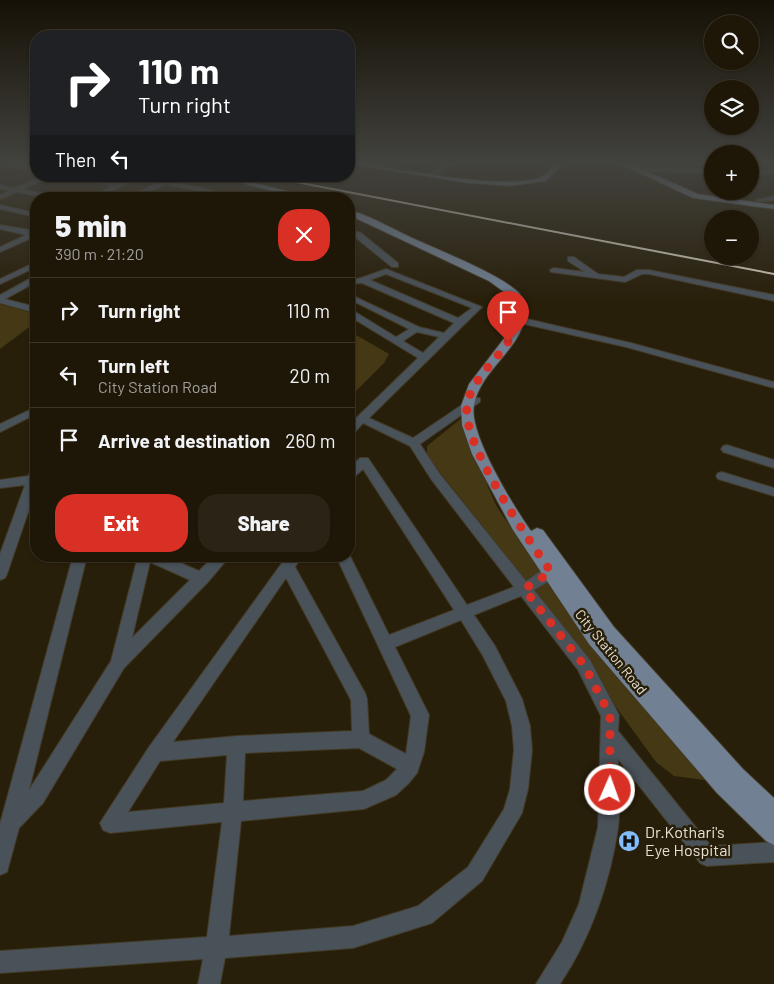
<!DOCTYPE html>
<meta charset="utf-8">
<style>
:root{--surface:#1e1708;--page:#2b2416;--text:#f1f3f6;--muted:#a19f9c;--line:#3c3629;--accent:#d93025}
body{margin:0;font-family:Barlow,sans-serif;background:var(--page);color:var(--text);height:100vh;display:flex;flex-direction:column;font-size:19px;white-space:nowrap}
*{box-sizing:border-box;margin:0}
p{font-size:16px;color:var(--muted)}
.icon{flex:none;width:28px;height:28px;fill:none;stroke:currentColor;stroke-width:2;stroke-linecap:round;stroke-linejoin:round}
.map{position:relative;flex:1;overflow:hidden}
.panel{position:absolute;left:30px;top:192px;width:325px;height:370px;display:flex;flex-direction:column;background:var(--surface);border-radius:20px;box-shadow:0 1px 4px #0004,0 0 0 1px var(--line)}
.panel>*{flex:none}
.hud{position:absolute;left:30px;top:30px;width:325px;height:152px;border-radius:20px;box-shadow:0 1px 4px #0004,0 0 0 1px var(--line);background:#202124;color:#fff;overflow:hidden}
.fabs{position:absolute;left:704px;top:15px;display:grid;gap:10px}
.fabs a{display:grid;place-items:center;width:55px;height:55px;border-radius:50%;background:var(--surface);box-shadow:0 1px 4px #0004,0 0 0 1px var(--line);font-size:25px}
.pin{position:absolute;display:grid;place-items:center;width:42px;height:42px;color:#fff;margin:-51px -21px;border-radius:50% 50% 50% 0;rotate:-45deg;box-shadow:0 0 5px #0007}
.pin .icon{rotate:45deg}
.me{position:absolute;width:55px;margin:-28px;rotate:2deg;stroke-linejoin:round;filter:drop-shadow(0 0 4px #0008)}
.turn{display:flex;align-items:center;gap:18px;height:105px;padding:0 25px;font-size:22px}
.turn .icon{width:65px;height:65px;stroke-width:2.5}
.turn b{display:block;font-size:35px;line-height:42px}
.then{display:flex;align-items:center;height:48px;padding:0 25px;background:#0003;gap:10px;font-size:19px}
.round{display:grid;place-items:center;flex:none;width:52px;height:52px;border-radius:20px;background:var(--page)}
.overview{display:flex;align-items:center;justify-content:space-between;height:85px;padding:0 25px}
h1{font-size:30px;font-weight:800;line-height:38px}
.cta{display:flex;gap:10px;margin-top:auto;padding:10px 25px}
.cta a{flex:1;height:58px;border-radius:20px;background:var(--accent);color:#fff;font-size:20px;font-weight:800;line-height:58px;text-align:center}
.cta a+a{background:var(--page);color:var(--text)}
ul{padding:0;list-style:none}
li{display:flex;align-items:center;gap:15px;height:65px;padding:0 25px;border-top:1px solid var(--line)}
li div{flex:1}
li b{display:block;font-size:19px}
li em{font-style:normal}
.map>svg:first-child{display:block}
.green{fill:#453814}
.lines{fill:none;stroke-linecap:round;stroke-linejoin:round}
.street-casing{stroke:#433a26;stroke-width:2}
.primary-casing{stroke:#433a26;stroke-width:2}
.street{fill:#495159;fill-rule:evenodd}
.primary{fill:#718092;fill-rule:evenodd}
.rail{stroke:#d0cbbc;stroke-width:2}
.route{stroke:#d93025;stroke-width:9;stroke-dasharray:0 16.2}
.labels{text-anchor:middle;stroke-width:5;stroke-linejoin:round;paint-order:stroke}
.street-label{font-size:14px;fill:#e6e1d3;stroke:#281f0a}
.near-poi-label{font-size:16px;fill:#e6e1d3;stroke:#281f0a;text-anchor:start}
</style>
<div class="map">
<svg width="774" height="984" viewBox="0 0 774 984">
<rect width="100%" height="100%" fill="#281f0a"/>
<g class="green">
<polygon points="0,304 36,314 36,322 0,349"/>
<polygon points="349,331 389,354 384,363 349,398"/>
<polygon points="463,417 472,451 497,507 579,628 712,781 674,776 656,762 504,553 427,456 427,446"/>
</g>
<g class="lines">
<g class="street-casing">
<g id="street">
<polygon points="0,164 36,168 36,172 3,166"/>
<polygon points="444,164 452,164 433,176 429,176 429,174"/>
<polygon points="635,168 712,169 712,173 633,171"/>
<polygon points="774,169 774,173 750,176 750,172"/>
<polygon points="44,176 53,176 23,189 65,199 51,199 17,192 0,199 0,195 9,191 0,189 0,185 15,188"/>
<polygon points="65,176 79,176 118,183 133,176 147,176 250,199 237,199 165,184 135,199 126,199 158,182 138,178 96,199 87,199 112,186"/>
<polygon points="774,196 774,200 759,202 756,200"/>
<polygon points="0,205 36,213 36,217 0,209"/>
<polygon points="0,225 36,231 36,236 0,252 0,247 26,235 0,229"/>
<polygon points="349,229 361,233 398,263 398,267 392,267 355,237 349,234"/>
<polygon points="568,257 574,257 598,274 624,277 637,270 649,270 774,295 774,301 649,274 642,274 625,282 551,272 550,270 554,268 585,272 568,261"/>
<polygon points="36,262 36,267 0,284 0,279"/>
<path d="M386 269 482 307 369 418 413 438 472 398H480V402L420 444 439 473 526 581C536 575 551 561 563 565L565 569 563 573 534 590 590 660 619 715 618 731 711 846 774 842V862L707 866 700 863 618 759C618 781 621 806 618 828 610 882 591 938 560 984H536L562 942 579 904 598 827 601 716 578 670 521 596 474 615 495 646 522 699 530 726 532 750 528 789 522 813 482 881 432 923 353 948 225 958 220 984H198L203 959 0 973V951L207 937 222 822 110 833 103 830 100 823 149 747 287 556H302L295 567 365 693 367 699 369 734 406 754 411 716 336 556H349V554L389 635 454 610 363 469 353 478 349 479V468L360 458H368L467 605 514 587 431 479 410 446 363 423 353 434 349 435V425L418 358 349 316V309L352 310 396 337 409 329 349 299V294L419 327 444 333 454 323 362 283 349 284V280L361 278ZM386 274 472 308 458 318 370 280ZM417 332 439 337 423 353 403 341ZM286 578 351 700 352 731 237 736 173 742ZM461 620 483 656 506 701 512 726 514 750 510 789 504 809 468 867 418 906 353 926 229 936 241 821 364 809 396 795 409 783 417 773 424 752 429 715 395 647ZM359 748 397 769 386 780 363 791 243 801 245 753ZM227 755 224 803 128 812 160 761Z"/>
<polygon points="33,277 36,277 36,282 5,299 36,307 36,313 0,303 0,295"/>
<polygon points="527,319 631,343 774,382 774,388 626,347 524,324 524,320"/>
<polygon points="36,407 36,414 0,432 0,424"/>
<polygon points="727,445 774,460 774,468 723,452 721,449 723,446"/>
<polygon points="36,468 36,489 7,574 5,578 0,580 0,554 25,485 0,488 0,480 28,476 32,469"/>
<polygon points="722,472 774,488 774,496 718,479 716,476 718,473"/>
<path d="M73 556H87L29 790 111 661 138 556H165L199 571 214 556H230L207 583 124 668 43 803 19 828 7 872 0 875V824ZM150 562 190 580 132 638Z"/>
</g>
</g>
<g class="primary-casing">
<g id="primary">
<path d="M349 164H366C402 170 510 191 541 177 545 175 551 168 555 164H562L546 181 510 186 468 183Z"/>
<polygon points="620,164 630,164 698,194 774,205 774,209 693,198"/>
<polygon points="213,176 226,176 319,199 304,199"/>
<path d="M349 210C369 215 389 227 408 236 435 249 499 273 519 293 525 300 527 309 525 317 519 351 481 370 474 405 468 433 514 507 531 531L537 528 543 530 614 627 743 769 774 798V845L766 841 717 793 589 644 513 530 472 454 462 425 461 406 469 384 509 332 515 318 516 306 511 297 489 281 349 215Z"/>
</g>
</g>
<use href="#street" class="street"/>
<use href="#primary" class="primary"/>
<polyline class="rail" points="265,176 774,274"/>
</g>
<linearGradient id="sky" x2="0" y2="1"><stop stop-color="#161106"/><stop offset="0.54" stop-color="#42423e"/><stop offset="1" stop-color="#42423e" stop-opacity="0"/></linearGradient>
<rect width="774" height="302" fill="url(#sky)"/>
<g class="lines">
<path class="route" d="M508 342C495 362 470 382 467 406 461 443 529 540 551 572L524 589 584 665 610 715V790"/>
</g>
<defs>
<g id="hospital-disc" transform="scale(1.125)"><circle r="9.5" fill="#83bcfb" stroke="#281f0a"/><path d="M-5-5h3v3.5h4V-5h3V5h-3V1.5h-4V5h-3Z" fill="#111"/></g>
</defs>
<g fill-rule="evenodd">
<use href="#hospital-disc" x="629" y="841"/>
</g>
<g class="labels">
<g class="street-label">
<text transform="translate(611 652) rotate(51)" y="5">City Station Road</text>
</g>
<g class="near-poi-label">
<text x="645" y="838">Dr.Kothari's<tspan x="645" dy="18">Eye Hospital</tspan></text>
</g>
</g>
</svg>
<div class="fabs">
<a><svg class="icon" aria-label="search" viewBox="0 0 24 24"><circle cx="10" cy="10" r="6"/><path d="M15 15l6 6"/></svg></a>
<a><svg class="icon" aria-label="layers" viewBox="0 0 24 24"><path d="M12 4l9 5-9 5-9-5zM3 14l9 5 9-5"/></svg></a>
<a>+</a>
<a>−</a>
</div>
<div class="pin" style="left:508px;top:342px;background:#d93025"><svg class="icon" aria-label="arrive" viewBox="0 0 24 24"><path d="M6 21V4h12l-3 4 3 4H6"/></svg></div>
<svg class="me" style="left:610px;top:790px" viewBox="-20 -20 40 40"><circle r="17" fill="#d93025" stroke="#fff" stroke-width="3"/><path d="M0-11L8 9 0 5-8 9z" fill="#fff"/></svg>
<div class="hud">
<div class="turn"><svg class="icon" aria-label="right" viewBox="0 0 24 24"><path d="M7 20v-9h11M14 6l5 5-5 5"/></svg><div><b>110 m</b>Turn right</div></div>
<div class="then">Then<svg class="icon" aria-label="left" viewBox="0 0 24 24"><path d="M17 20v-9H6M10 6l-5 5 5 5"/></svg></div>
</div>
<section class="panel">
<div class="overview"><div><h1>5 min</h1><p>390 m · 21:20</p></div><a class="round" style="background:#d93025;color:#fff"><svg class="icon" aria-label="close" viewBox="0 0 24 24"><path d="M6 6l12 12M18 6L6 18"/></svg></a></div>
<ul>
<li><svg class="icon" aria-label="right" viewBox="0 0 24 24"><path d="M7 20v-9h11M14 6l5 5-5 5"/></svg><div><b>Turn right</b></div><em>110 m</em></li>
<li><svg class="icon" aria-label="left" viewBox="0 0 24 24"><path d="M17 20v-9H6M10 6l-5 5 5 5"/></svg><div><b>Turn left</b><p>City Station Road</p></div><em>20 m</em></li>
<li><svg class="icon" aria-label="arrive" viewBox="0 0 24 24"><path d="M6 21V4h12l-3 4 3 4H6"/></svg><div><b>Arrive at destination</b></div><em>260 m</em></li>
</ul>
<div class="cta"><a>Exit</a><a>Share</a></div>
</section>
</div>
